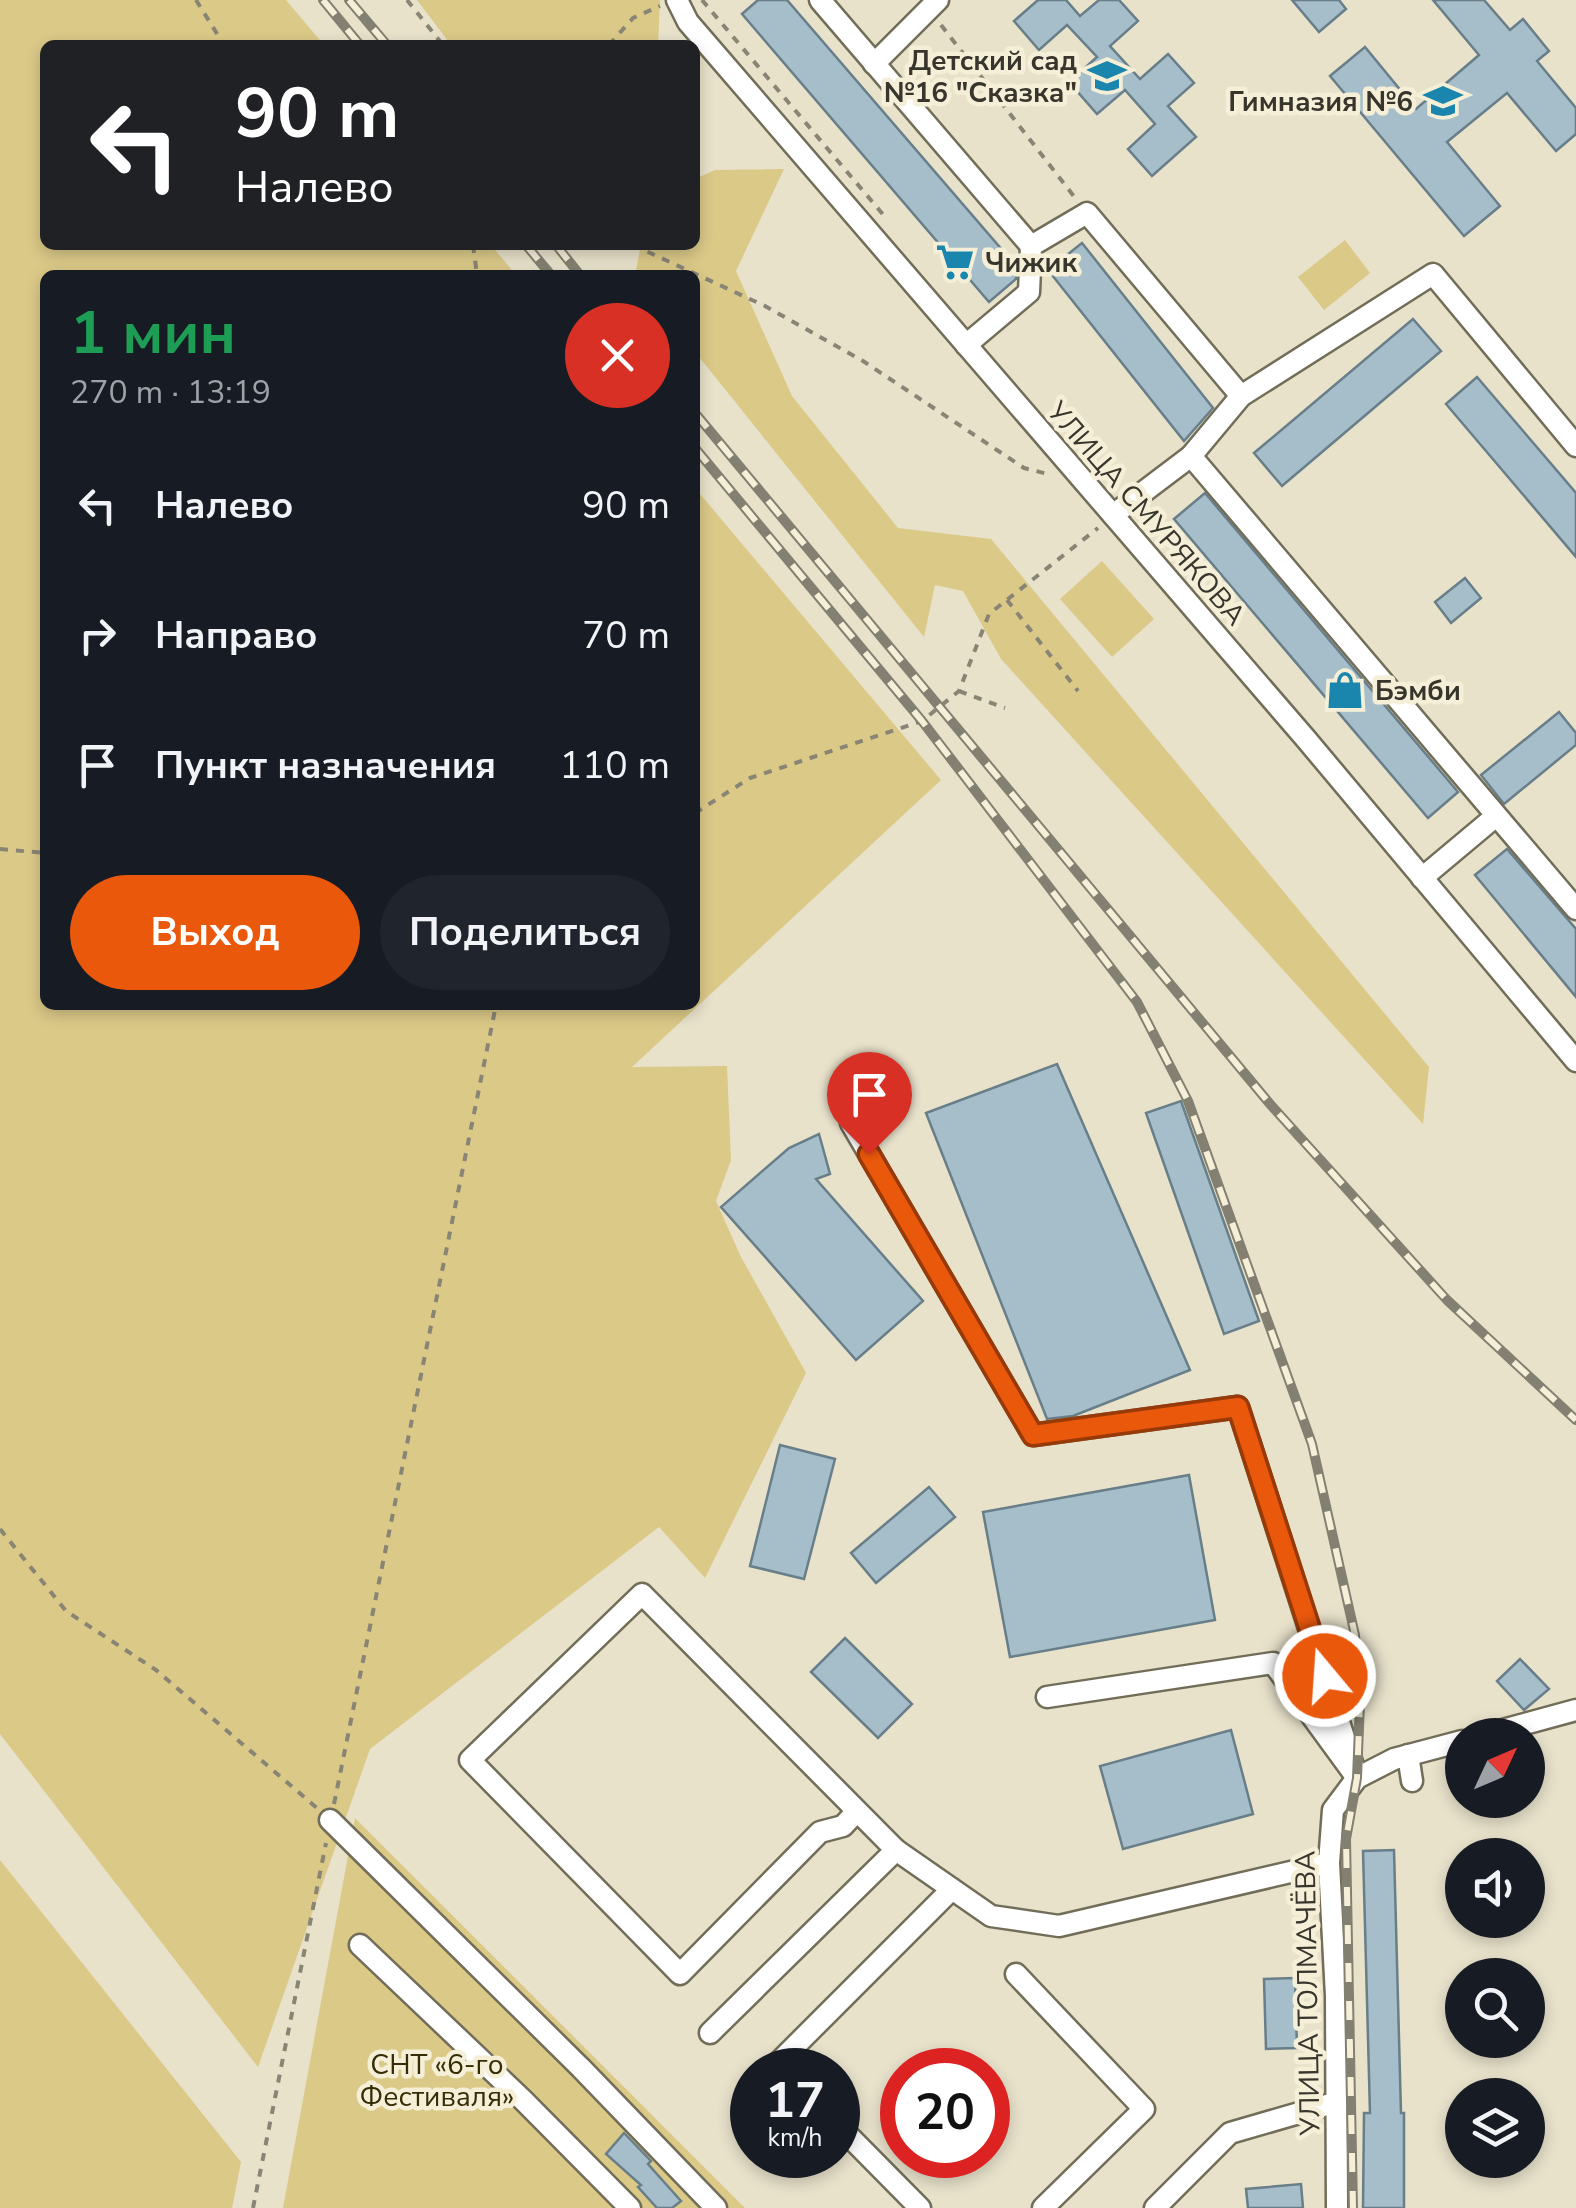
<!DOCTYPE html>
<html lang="ru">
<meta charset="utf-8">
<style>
:root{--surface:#171b24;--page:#20242c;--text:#f1f3f6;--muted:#9ea1a6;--accent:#ea580c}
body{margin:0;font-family:"Nunito Sans",sans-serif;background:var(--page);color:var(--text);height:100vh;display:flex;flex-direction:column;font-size:38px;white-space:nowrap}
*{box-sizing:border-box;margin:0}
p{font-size:32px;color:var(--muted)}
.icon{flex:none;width:55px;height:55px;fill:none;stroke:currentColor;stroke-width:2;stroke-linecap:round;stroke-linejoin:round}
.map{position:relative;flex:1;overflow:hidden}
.panel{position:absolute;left:40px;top:270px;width:660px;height:740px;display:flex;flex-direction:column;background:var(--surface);border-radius:15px;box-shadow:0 5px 15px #0003}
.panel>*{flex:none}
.hud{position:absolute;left:40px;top:40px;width:660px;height:210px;border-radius:15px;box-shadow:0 5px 15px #0003;background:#202124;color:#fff;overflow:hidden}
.needle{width:65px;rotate:46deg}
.fabs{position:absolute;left:1445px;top:1718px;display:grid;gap:20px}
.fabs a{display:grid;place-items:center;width:100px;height:100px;border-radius:50%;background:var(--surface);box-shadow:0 5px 15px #0003;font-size:50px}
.speed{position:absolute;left:730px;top:2048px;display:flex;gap:20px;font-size:50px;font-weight:700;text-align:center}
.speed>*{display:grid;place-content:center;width:130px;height:130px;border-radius:50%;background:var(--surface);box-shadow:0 5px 15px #0003;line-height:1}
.speed small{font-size:25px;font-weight:400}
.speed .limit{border:15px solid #d22;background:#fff;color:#111}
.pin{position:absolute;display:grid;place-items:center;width:85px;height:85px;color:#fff;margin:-102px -42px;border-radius:50% 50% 50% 0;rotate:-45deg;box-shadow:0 0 10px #0007}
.pin .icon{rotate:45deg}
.me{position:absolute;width:110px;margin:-55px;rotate:342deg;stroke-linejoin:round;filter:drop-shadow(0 0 8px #0008)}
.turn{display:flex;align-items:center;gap:35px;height:210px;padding:0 30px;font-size:45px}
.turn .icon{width:130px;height:130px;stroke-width:2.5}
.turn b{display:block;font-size:70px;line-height:85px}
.round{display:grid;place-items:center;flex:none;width:105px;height:105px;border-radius:52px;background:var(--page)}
.head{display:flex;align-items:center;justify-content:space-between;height:170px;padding:0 30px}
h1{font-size:60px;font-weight:700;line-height:75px;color:#1e9e55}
.cta{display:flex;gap:20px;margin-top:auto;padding:20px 30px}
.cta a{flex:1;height:115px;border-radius:60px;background:var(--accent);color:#fff;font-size:40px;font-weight:700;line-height:115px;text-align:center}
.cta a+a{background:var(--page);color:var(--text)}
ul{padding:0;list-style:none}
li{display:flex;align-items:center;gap:30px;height:130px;padding:0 30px}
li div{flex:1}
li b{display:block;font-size:38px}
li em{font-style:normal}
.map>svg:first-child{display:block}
.green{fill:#dbc988}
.building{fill:#a6beca;stroke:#687e89;stroke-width:2.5}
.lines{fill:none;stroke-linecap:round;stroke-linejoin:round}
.minor-casing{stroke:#726d58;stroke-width:25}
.path{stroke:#888575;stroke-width:4;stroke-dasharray:8 8;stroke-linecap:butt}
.minor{stroke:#fff;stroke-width:20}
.rail-casing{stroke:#848071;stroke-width:10}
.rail{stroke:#f5efd8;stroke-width:6;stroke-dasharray:19;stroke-linecap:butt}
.route-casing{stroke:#983908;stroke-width:25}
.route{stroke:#ea580c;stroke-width:18}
.labels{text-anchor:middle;stroke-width:9;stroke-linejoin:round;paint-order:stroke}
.poi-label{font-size:28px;font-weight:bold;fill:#37352c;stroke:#f5efd8;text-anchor:end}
.street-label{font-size:28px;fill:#37352c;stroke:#f5efd8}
.park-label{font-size:28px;fill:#362c05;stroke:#f5efd8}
</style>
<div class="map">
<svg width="1576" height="2208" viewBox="0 0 1576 2208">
<rect width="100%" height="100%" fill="#e8e2cb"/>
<g class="green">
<polygon points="0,0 286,0 324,45 45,45 45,245 491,245 516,275 45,275 45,1005 695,1005 695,488 941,780 632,1067 727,1066 731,1160 716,1201 741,1257 806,1373 705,1578 659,1527 370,1749 258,2067 0,1734"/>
<polygon points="417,0 660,0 658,45 451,45"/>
<polygon points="784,169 736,271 792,396 898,528 991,539 1429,1067 1423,1124 1001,659 963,591 935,585 924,637 695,352 695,275 635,275 641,245 695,245 695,179 715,170"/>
<polygon points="1345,240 1370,273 1324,310 1298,277"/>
<polygon points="1102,561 1154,619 1112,657 1060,599"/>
<polygon points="355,1818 745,2208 283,2208"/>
<polygon points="0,1860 241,2162 232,2208 0,2208"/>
</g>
<g class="building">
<polygon points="758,0 787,0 1016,266 1016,279 989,302 742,14"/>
<polygon points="1038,0 1066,0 1080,16 1099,0 1119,0 1138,21 1110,46 1140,79 1168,54 1194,83 1168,106 1196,137 1152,176 1128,149 1155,124 1125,90 1097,114 1069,82 1097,57 1067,25 1039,50 1014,21"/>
<polygon points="1292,0 1339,0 1346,9 1319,32"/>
<polygon points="1433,0 1484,0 1510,30 1523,19 1549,51 1537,61 1576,108 1576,134 1556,151 1507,93 1447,142 1500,206 1464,236 1330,76 1365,47 1416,109 1479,55"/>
<polygon points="1082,243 1213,408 1184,441 1048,270"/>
<polygon points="1413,319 1441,351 1282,486 1254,453"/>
<polygon points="1477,377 1576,493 1576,557 1446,404"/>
<polygon points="1205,493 1458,792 1428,818 1174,519"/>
<polygon points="1465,578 1481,598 1451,623 1435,602"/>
<polygon points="1559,712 1576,733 1576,745 1504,804 1481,775"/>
<polygon points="1507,849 1576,929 1576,997 1475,875"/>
<polygon points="1057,1064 1190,1370 1073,1416 1047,1419 926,1113"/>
<polygon points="1181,1101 1259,1321 1224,1334 1146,1113"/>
<polygon points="819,1134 830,1174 816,1179 923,1301 856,1360 721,1207 789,1148"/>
<polygon points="780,1445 835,1459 804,1579 750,1566"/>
<polygon points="1189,1475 1215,1620 1010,1657 983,1512"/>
<polygon points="929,1487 955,1517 876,1583 851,1553"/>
<polygon points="845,1638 912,1704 878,1738 811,1672"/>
<polygon points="1520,1659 1549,1689 1524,1710 1497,1681"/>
<polygon points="1231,1730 1253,1814 1123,1849 1100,1766"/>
<polygon points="1394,1850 1401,2113 1404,2113 1404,2208 1363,2208 1364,2113 1370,2113 1363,1851"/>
<polygon points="1295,1978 1297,2048 1266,2049 1264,1979"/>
<polygon points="624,2133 651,2161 648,2164 681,2201 672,2208 657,2208 638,2187 641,2185 606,2154"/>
<polygon points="1301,2184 1303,2208 1248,2208 1246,2189"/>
</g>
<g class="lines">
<g class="minor-casing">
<g id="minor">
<polyline points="677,0 688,22 1306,739 1576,1061"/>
<polyline points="820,0 1031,246 1087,213 1241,396"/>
<polyline points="874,64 938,0"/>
<polyline points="966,345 1029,292 1031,246"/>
<polyline points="1576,446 1433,274 1241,396 1191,456 1576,909"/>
<polyline points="1113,515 1191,456"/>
<polyline points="1422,878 1496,816"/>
<polyline points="851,1123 1033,1435 1238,1407 1357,1778 1273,1663 1047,1697"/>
<polyline points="1484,1735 1576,1710"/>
<polyline points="1408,1755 1412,1781"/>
<polyline points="857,1811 843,1826 820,1832 680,1974 470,1760 642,1594 896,1850 991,1916 1059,1926 1329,1863"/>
<polyline points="330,1820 581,2068 716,2208"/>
<polyline points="360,1945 523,2100 630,2208"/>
<polyline points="1016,1974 1144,2109 1043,2208"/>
<polyline points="710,2033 896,1850"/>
<polyline points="783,2070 777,2064 952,1889"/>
<polyline points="838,2125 920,2208"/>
<polyline points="1155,2208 1230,2133 1337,2102"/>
<polyline points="1337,2208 1336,1996 1329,1863 1333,1810 1357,1778 1394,1759 1462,1741"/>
</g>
</g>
<g class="path">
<polyline points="196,0 224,45"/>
<polyline points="407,0 443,45"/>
<polyline points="702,0 886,218"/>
<polyline points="941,25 1076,199"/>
<polyline points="609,45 633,18 660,6"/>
<polyline points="473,245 477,275"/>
<polyline points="633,245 765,306 863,361 1024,468 1052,475"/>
<polyline points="1007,600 1078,691"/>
<polyline points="959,691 1005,708"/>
<polyline points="695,813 750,778 922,721 959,691 989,614 1098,528"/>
<polyline points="0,849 45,853"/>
<polyline points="0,1529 66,1611 156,1670 317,1808"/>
<polyline points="334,1804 496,1005"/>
<polyline points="253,2208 326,1843"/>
</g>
<use href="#minor" class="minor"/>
<g class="rail-casing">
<g id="rail">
<polyline points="323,0 360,45"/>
<polyline points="349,0 387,45"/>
<polyline points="526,245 551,275"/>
<polyline points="556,245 580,275"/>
<polyline points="695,413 1270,1104 1447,1300 1576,1420"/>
<polyline points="695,448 922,721 1137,1002 1188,1101 1312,1444 1355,1635 1360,1702 1357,1778 1346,1839 1353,2208"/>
</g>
</g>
<use href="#rail" class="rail"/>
</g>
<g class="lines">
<g class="route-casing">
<polyline id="route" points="869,1154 1033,1435 1238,1407 1325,1676"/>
</g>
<use href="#route" class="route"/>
</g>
<defs>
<g id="school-bare" transform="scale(3)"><path d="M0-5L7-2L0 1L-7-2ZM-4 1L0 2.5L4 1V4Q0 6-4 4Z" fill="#1a85ad" stroke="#f5efd8" stroke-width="2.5" paint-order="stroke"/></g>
<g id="supermarket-bare" transform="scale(3)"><path d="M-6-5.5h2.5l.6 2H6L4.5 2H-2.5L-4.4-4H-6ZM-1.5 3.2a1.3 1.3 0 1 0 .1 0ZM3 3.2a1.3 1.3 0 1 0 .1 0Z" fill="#1a85ad" stroke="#f5efd8" stroke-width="2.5" paint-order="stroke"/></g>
<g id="shop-bare" transform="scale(3)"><path d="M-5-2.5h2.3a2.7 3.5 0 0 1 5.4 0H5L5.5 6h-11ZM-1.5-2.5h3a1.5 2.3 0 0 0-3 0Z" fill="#1a85ad" stroke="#f5efd8" stroke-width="2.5" paint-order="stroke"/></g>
</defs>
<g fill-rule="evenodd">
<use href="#school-bare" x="1107" y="76"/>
<use href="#school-bare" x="1443" y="101"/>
<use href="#supermarket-bare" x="955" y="262"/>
<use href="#shop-bare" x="1345" y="690"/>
</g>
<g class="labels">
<g class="poi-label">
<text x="1077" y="70">Детский сад<tspan x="1077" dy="32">№16 "Сказка"</tspan></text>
<text x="1413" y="111">Гимназия №6</text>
<text x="985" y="272" text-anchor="start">Чижик</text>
<text x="1375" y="700" text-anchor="start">Бэмби</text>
</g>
<g class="street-label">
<text transform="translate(1147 513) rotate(49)" y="10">УЛИЦА СМУРЯКОВА</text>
<text transform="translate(1307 1993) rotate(-91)" y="10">УЛИЦА ТОЛМАЧЁВА</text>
</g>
<g class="park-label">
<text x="437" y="2074">СНТ «6-го<tspan x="437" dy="32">Фестиваля»</tspan></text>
</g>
</g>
</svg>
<div class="fabs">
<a><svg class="needle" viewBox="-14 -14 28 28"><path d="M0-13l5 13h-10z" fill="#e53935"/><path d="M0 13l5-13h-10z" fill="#9ea1a6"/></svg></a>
<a><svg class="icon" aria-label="sound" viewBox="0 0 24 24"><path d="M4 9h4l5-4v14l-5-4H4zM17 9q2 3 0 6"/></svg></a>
<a><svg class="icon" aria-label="search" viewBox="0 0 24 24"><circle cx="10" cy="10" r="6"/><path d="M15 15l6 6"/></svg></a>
<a><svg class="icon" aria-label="layers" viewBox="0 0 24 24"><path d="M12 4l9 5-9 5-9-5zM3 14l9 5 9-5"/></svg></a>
</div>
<div class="speed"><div>17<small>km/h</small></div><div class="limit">20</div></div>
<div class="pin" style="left:869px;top:1154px;background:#d93025"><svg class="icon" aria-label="arrive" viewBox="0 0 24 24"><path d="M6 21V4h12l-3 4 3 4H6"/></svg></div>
<svg class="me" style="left:1325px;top:1676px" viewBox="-20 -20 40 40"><circle r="17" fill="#ea580c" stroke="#fff" stroke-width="3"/><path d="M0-11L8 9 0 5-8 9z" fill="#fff"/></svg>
<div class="hud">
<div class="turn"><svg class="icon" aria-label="left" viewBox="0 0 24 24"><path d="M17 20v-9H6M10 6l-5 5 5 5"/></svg><div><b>90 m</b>Налево</div></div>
</div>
<section class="panel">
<div class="head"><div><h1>1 мин</h1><p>270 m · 13:19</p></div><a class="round" style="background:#d93025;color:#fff"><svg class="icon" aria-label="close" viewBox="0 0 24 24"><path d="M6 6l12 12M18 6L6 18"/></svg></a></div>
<ul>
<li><svg class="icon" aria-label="left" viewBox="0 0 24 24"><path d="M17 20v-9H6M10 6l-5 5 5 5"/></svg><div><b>Налево</b></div><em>90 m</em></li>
<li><svg class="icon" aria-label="right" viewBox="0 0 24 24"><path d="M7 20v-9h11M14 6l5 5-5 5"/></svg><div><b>Направо</b></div><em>70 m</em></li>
<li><svg class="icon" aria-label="arrive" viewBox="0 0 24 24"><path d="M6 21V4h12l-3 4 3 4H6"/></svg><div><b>Пункт назначения</b></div><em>110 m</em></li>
</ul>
<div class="cta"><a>Выход</a><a>Поделиться</a></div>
</section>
</div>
